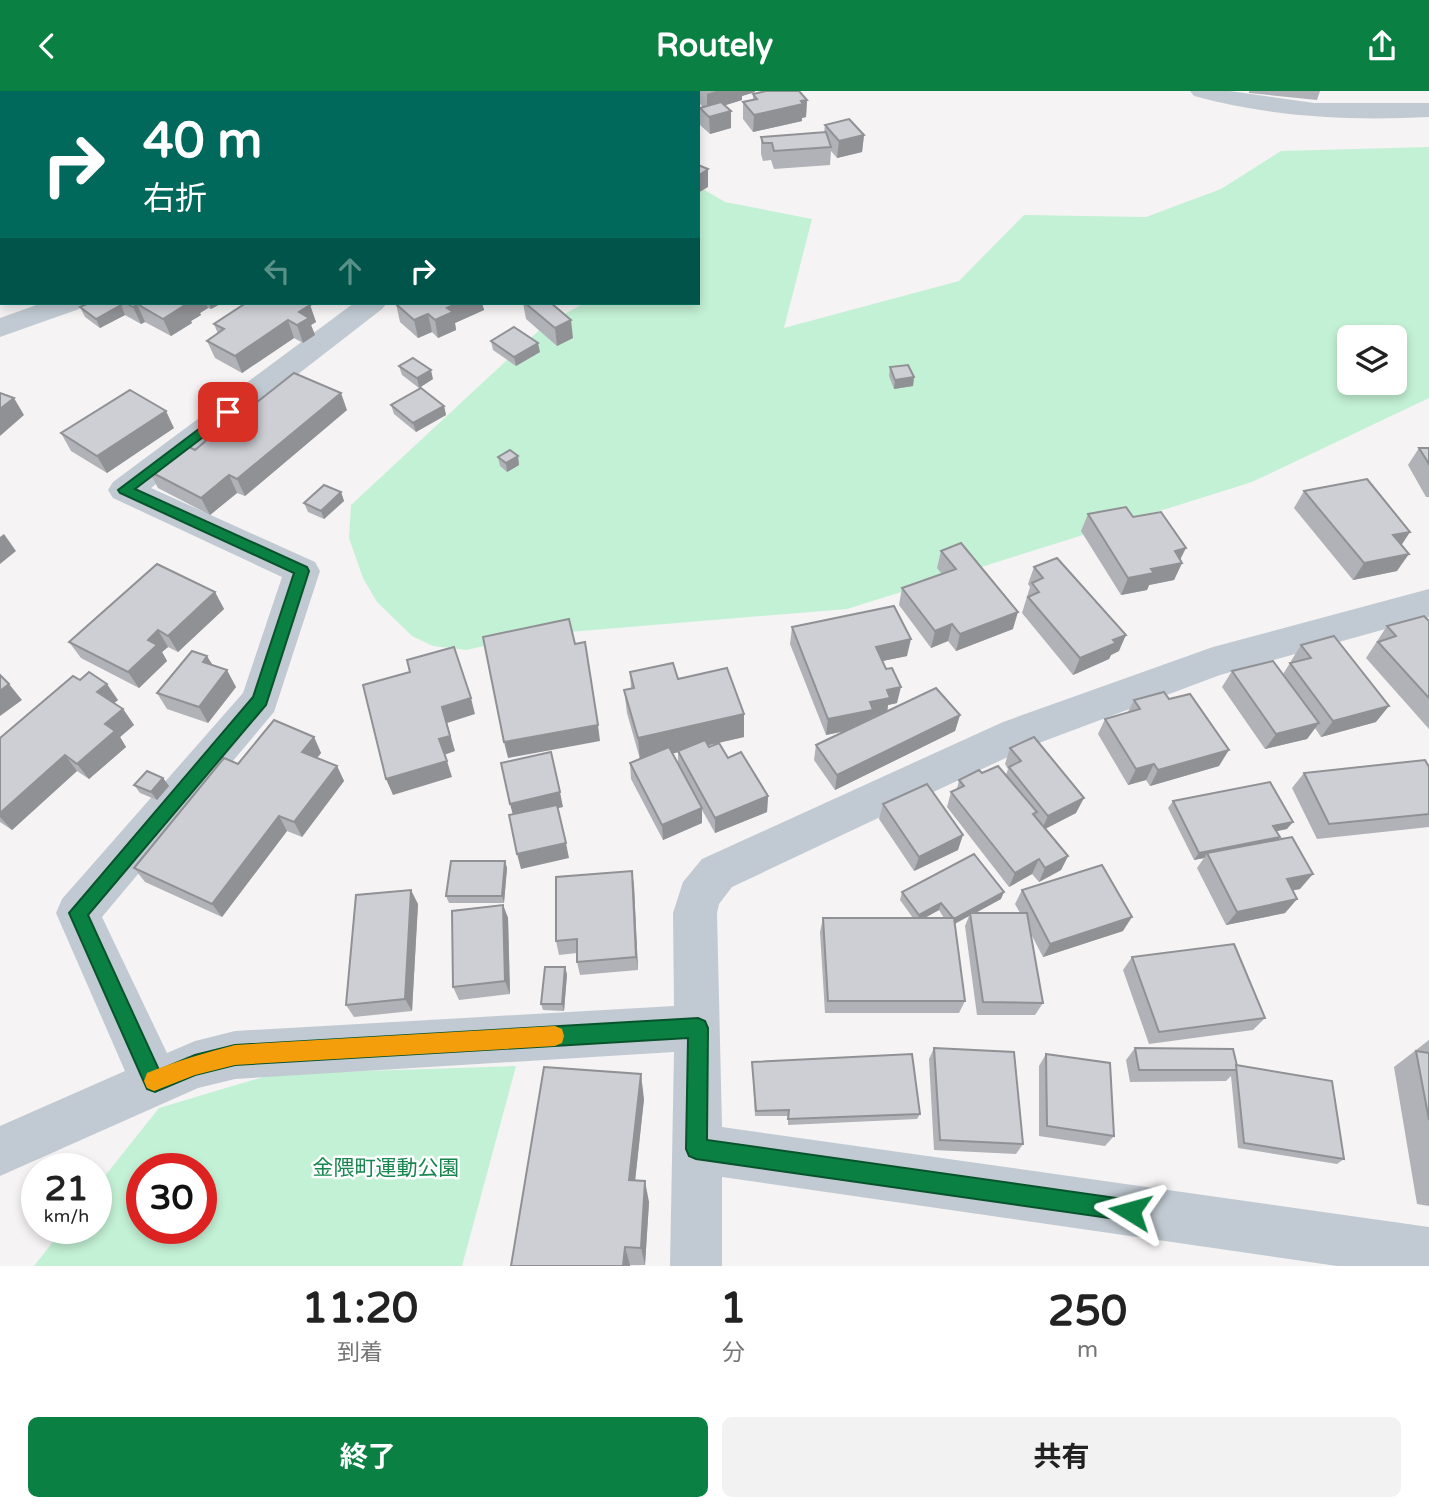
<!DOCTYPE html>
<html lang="ja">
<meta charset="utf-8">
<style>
:root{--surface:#fff;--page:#f2f2f2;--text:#222;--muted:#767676;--accent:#0b8043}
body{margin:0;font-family:"Varela Round","Noto Sans JP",sans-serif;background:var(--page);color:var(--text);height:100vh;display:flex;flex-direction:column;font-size:26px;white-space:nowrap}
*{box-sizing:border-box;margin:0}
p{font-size:23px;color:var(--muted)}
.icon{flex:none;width:38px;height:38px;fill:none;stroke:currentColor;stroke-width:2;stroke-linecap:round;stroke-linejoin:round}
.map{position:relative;height:1175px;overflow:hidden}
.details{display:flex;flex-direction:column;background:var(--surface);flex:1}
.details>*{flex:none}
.banner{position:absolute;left:0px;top:0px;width:700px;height:214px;box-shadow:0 4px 10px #0003;background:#00695c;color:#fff;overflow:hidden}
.controls{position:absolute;left:1337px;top:234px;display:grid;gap:14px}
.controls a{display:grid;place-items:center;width:70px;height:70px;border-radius:10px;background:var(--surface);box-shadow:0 4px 10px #0003;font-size:35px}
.speed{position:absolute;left:21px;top:1062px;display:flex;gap:14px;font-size:35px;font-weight:700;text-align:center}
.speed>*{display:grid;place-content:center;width:91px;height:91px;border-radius:50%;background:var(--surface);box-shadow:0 4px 10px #0003;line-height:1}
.speed small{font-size:18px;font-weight:400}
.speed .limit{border:10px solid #d22;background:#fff;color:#111}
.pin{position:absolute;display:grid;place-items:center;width:60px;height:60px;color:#fff;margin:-30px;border-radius:14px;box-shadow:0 4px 10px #0006}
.me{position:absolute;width:77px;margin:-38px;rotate:278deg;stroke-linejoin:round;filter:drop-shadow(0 0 5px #0008)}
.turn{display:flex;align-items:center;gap:24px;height:147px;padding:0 28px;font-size:32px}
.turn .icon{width:91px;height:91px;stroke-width:2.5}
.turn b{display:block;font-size:49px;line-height:60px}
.lanes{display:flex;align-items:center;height:66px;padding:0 28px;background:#0003;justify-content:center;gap:35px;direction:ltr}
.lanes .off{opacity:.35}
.eta{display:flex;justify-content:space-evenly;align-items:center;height:119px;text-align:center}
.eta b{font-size:42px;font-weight:700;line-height:49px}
.action{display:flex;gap:14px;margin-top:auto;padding:14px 28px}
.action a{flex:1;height:80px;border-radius:10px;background:var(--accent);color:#fff;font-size:28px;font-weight:700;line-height:80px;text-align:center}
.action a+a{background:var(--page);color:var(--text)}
header{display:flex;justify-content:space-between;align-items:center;height:91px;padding:0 28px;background:var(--accent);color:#fff;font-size:32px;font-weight:700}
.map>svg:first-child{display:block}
.green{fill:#c3f1d5;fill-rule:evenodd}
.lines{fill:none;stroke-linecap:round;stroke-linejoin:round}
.minor{fill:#c1cad2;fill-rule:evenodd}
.wall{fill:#b0b2b7;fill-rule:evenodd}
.shaded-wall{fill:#909195}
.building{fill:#cdcfd5;stroke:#909195;stroke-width:2}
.route{fill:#0b8043;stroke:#07532c;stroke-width:2}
.slow{fill:#f59e0b}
.labels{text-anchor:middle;stroke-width:5;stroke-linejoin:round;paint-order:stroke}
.near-park-label{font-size:21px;fill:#17864f;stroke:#fff}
</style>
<header><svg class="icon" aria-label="back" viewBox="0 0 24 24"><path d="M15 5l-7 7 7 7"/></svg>Routely<svg class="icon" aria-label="share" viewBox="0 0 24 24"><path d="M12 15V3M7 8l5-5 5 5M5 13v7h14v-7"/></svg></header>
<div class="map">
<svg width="1429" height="1175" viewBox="0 0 1429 1175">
<rect width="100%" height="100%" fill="#f5f3f3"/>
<g class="green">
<path d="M1429 56V307L1252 391 847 518 533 544 466 559 433 555 412 545 377 511 363 487 349 447 351 414 547 232 585 212H698V95L725 111 812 128 784 237 959 190 1024 124 1146 126 1221 98 1281 60ZM1349 247H1395V292H1349Z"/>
<path d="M516 975 462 1175H34L63 1138H96V1096L159 1017 273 983ZM142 1078H201V1138H142Z"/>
</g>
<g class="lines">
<g class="minor">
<polygon points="172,0 198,0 199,2 173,2"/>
<polygon points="334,0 361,0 362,2 335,2"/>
<polygon points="552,0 579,0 551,2"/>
<path d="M1190 0H1230L1314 12H1429V26C1348 30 1272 26 1194 5Z"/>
<polygon points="0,39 2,40 2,55 0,55"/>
<polygon points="42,212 84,212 79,218 0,246 0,227"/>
<polygon points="354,212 387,212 382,218 151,397 315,471 320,480 274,621 102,826 167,962 195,950 235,940 674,915 673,822 683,791 702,768 1003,631 1213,556 1429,498 1429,526 1220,584 1031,655 732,796 719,813 717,822 722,1036 1429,1136 1429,1175 1337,1175 722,1086 722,1175 670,1175 674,961 235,988 198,997 0,1085 0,1035 125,980 56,822 62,808 243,602 282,486 113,407 108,399 113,391"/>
</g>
</g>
<g class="wall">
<polygon points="60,0 153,0 154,2 61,2"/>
<polygon points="221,0 298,0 299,2 224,2"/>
<polygon points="437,0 469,0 468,2 437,2"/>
<polygon points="636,0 755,0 755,1 742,5 742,9 725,14 731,37 710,43 700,34 700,17 703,16 700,13 698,2 638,2"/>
<polygon points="1249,0 1320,0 1317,9 1249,2"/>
<polygon points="753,3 807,9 806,26 802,27 802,30 753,41 743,28 743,11 753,9"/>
<polygon points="825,34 864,44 862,61 837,67 831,60 830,74 774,78 771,69 763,70 761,63 761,46 824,42"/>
<polygon points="2,167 2,192 0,191 0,168"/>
<polygon points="119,212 222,212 211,218 208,217 200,222 201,224 191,230 192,232 171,245 145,231 141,233 125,224 100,237 85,226 80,216 120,214"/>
<polygon points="398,212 482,212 484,219 455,232 456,239 438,247 432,241 418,247 400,231 396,213"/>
<polygon points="523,212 551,212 573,247 557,255 526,228"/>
<polygon points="310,214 316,231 311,234 315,244 303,252 294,247 242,282 215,267 207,250 218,243 214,233"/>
<polygon points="491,250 540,261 516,275 493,259"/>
<polygon points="399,275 433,288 419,297 402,284"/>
<polygon points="890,276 914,286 913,295 894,298 889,285"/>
<polygon points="391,314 444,315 446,324 416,341 394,323"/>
<polygon points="347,319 245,405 237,402 210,424 158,397 149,380 195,359 204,351 202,346 224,337"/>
<polygon points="174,337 107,382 71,360 61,342"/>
<polygon points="1419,357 1429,357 1429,406 1426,406 1408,374"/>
<polygon points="518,365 519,374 507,381 500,375 498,366"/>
<polygon points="1304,400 1401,454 1397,480 1353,489 1294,417"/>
<polygon points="341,401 344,410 324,428 308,421 304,412"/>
<polygon points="1088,423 1133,426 1180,469 1182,472 1174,489 1149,494 1147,499 1121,504 1081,440"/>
<polygon points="941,460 1013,538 956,560 948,550 931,557 899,514 902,497 942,483 937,477"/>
<polygon points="1034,476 1119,560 1111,564 1109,568 1073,584 1022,522 1030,496 1028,493"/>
<polygon points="215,501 224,518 178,561 168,556 162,561 167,570 139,597 81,567 69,551"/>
<polygon points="1429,530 1429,638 1366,567 1387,535"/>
<polygon points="792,536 907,565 882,570 897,612 888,614 887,620 960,624 955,640 835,699 814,669 816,654 844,640 826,644 790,553"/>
<polygon points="1301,554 1376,631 1321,646 1315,637 1307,648 1265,658 1222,596 1232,580 1283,583 1290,572 1292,572 1291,570"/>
<polygon points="213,574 236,596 208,632 167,618 157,602"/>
<path d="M630 581 678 588 744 623V646L708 654 709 656 728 667 768 705 767 721 715 742 702 719V732L663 749 631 688 630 672 640 668 627 622 624 599 631 598ZM678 661V673L673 662Z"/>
<polygon points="80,589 118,609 114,612 123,618 134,634 120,646 126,656 89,688 77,680 12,739 0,731 0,647"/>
<polygon points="1134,609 1219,675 1150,695 1146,689 1128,694 1098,643 1105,628 1128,621"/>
<polygon points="314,646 321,662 317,667 337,675 344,690 302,746 287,740 222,826 145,791 134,777 238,673"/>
<polygon points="1010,657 1076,722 1045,738 1068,765 1061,779 1039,791 1032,783 1009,796 947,716 951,701 957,698 959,689 982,682 1006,684 1008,678 1005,673"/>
<polygon points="1429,676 1429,736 1317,748 1292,697 1304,682"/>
<polygon points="163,687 169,695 157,709 140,702 134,694"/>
<polygon points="1173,710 1287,738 1276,740 1280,746 1277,749 1300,798 1293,799 1297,808 1285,822 1226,834 1197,777 1204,767 1194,769 1168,717"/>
<polygon points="883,713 958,759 914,780 879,728"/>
<polygon points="505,770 507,777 504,812 449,812 446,805"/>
<polygon points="632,780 634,795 638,879 580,884 577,871 577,862 559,864 556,850"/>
<path d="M1022 799 1123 840 1043 866 1031 843 1043 912 1035 924H977L965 835 969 825 955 833 965 910 959 922H825L820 841 823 827H913L900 809 902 801 1001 808 976 822H1020L1015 813ZM939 819 944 827H925Z"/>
<polygon points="418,813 412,920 354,926 346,914"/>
<polygon points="503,814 508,827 510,903 459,909 453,896"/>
<polygon points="1132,866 1265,927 1253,939 1149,953 1123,879"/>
<polygon points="567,883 564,920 543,919 541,913"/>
<polygon points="1429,949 1429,1115 1417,1113 1394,976"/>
<polygon points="934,957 1023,1053 1016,1063 934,1059 929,968"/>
<polygon points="1135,957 1236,974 1344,1068 1337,1073 1238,1057 1231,985 1226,990 1130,991 1126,969"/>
<polygon points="1046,963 1114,1045 1105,1055 1039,1045 1039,975"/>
<polygon points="752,971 920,1023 917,1028 788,1034 788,1025 755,1025"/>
<polygon points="644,1008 635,1089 649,1111 645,1174 511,1175"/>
</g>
<g class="shaded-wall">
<polygon points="74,0 113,0 114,2 75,2"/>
<polygon points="137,0 153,0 154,2 133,2"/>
<polygon points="233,0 242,0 243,2 234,2"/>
<polygon points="271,0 298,0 299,2 267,2"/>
<polygon points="394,0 406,0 402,2 395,2"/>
<rect x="648" y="0" width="15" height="2"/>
<polygon points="687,0 700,0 700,13 698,14 698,2 681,2"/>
<polygon points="716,0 755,0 755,1 742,5 742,9 707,20 707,3"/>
<polygon points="807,9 806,26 802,27 802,30 753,41 754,24"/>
<polygon points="731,20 731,37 710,43 709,26"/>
<polygon points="864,44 862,61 837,67 839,50"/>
<polygon points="708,78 708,96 698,102 698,85"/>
<polygon points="2,90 2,121 0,122 0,91"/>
<polygon points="2,132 2,151 0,148 0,133"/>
<polygon points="184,212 206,212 208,217 200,222 201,224 191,230 192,232 171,245 163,228"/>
<polygon points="209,212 222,212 211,218"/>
<polygon points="458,212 482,212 484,219 455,232 456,239 438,247 435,229 447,217"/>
<polygon points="137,213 145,231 141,233 133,216"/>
<polygon points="121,214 125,224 100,237 96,228"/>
<polygon points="310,214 316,231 311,234 315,244 303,252 297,234 299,221"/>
<polygon points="428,223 432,241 418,247 414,229"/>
<polygon points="288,229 294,247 242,282 235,265"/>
<polygon points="571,229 573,247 557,255 555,237"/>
<polygon points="538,252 540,261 516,275 514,266"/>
<polygon points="431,279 433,288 419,297 417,287"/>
<polygon points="914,286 913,295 894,298 895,289"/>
<polygon points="341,302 347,319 245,405 237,388"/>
<polygon points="14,307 24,324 0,345 0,318"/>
<polygon points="444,315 446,324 416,341 413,332"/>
<polygon points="166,320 174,337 107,382 97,365"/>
<polygon points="518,365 519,374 507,381 506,372"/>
<polygon points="229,384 237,402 210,424 201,407"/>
<polygon points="341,401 344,410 324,428 321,420"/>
<polygon points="1410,441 1399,458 1393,444"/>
<polygon points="4,443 16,460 0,473 0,446"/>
<polygon points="1186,457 1178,473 1182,472 1174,489 1149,494 1147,499 1121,504 1128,487 1151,478 1175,460"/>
<polygon points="1409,463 1397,480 1353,489 1364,472"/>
<polygon points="215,501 224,518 178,561 168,545"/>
<polygon points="1018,521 1013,538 956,560 960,543"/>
<polygon points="952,533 948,550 931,557 935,540"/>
<polygon points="158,539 168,556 162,561 167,570 139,597 128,581 148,549"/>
<polygon points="1126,544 1119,560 1111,564 1109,568 1073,584 1080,567 1113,549"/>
<polygon points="911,548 907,565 873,572 876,556"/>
<polygon points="207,565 217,581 203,571"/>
<polygon points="227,579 236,596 208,632 199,616"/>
<polygon points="9,593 22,609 0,625 0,600"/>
<polygon points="107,593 118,609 108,617 97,601"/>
<polygon points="901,596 897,612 888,614 887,623 872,626 870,635 826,644 828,628 870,611 887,599"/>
<polygon points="471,607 475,623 447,632 455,660 444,664 439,648 442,616"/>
<polygon points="1389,615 1376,631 1321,646 1333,630"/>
<polygon points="123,618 134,634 120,646 126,656 89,688 77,673 105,633"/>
<polygon points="744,623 744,646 640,670 638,647"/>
<polygon points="960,624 955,640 835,699 837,684"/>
<polygon points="1319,632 1307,648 1265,658 1276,643"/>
<polygon points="598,634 600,650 508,667 504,651"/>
<polygon points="314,646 321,662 310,676 302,661"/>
<polygon points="1229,659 1219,675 1150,695 1158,679"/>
<polygon points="65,664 77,680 12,739 0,726 0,722"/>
<polygon points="447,670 452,686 393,704 386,688"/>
<polygon points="1154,673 1146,689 1128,694 1136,678"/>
<polygon points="337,675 344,690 302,746 294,731"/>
<polygon points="163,687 169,695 157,709 151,701"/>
<polygon points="560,701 563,716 514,728 510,713"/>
<polygon points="768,705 767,721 715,742 715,727"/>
<polygon points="1084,707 1076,722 1041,740 1048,725"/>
<polygon points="702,717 702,732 663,749 662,734"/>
<polygon points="279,725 287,740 222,826 212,813"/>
<polygon points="1293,731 1287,738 1267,742 1273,735"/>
<polygon points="963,744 958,759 914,780 919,766"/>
<polygon points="1280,746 1274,754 1207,762 1204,767 1194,769 1199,762"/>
<polygon points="566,752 569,767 521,778 517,763"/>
<polygon points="1068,765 1061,779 1039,791 1045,777"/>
<polygon points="1039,768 1032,783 1009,796 1015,782"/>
<polygon points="505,770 507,777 504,812 502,805"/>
<polygon points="632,780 634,795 638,879 636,866"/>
<polygon points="1313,783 1300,798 1275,803 1287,788"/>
<polygon points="411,799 418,813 412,920 405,908"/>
<polygon points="1004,801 1001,808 971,824 970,822 969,825 950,835 953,828"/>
<polygon points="1297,808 1285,822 1226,834 1237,821"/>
<polygon points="941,812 939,819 917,831 919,824"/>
<polygon points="503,814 508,827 510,903 505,890"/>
<polygon points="1132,826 1123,840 1043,866 1050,853"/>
<polygon points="565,876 567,883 564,920 562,913"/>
<polygon points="641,983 644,1008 633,1109 629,1089"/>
<polygon points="645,1090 649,1111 645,1174 641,1157"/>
<polygon points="625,1156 630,1174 630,1175 623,1175"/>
</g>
<g class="building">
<polygon points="32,0 43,0 46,2 27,2"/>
<polygon points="104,0 137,0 133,2 100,2"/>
<polygon points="248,0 247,0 271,0 267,2 244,2"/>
<polygon points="672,0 687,0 681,2 674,2"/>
<polygon points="766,0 799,0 807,9 801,10 803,13 754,24 743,11 757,8 753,3"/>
<polygon points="721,11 731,20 709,26 700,17"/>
<polygon points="849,28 864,44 839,50 825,34"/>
<polygon points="826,41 831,56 774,60 772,52 763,52 761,46"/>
<polygon points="2,64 2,90 0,91 0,65"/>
<polygon points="698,74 708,78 698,85"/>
<polygon points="2,113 2,132 0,133 0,114"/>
<polygon points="2,167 2,182 0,181 0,168"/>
<polygon points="89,212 117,212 121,214 96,228 80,216"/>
<polygon points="126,212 184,212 182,213 185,214 163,228 137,213 133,216"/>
<polygon points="246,212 306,212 310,214 299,221 309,227 297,234 288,229 235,265 207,250 224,238 214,233"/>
<polygon points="398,212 458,212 447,217 453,221 435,229 428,223 414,229 396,213"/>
<polygon points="525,212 551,212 571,229 555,237"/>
<polygon points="514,236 538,252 514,266 491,250"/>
<polygon points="413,267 431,279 417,287 399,275"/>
<polygon points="908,274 914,286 895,289 890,276"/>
<polygon points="294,282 341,302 237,388 229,384 201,407 149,380 183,353 195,359 207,349 202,346 218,334 224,337"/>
<polygon points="421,297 444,315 413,332 391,314"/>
<polygon points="130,299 166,320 97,365 61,342"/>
<polygon points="0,302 14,307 0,318"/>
<polygon points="1419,357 1429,357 1429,373"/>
<polygon points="510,359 518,365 506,372 498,366"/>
<polygon points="1367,388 1410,441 1393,444 1409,463 1364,472 1304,400"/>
<polygon points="324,394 341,401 321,420 304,412"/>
<polygon points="1126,416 1133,426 1161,421 1186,457 1175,460 1182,472 1151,478 1154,482 1128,487 1088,423"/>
<polygon points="961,452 1018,521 960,543 952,533 935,540 902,497 956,478 941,460"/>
<polygon points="1057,467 1126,544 1113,549 1116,552 1080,567 1028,506 1039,501 1032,492 1043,487 1034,476"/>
<polygon points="157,473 215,501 168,545 158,539 148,549 157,554 128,581 69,551"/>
<polygon points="894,515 911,548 876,556 886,578 892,577 901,596 887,599 890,607 870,611 873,619 828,628 792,536"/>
<polygon points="1424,525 1429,530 1429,607 1378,551 1396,545 1387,535"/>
<polygon points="569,528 575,553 585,551 598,634 504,651 483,546"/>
<polygon points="1334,545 1389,615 1333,630 1290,572 1311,567 1301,554"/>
<polygon points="454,556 471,607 442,616 450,645 439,648 447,670 386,688 363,594 410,581 407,569"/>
<polygon points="192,560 207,565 203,571 227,579 199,616 157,602"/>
<polygon points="1273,570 1319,632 1276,643 1232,580"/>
<polygon points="673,572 678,588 727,577 744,623 638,647 624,599 634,597 630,581"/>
<polygon points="89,581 107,593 97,601 123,618 105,633 115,640 77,673 65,664 0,722 0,647 73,585 80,589"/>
<polygon points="0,584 9,593 0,600"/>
<polygon points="936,597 960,624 837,684 816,654"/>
<polygon points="1164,601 1169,608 1190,603 1229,659 1158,679 1154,673 1136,678 1105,628 1140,618 1134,609"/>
<polygon points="274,629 314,646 302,661 337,675 294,731 279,725 212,813 134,777 224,667 238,673"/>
<polygon points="1034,646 1084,707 1048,725 1009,676 1021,670 1010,657"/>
<polygon points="705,649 709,656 719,652 728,667 741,661 768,705 715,727 678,660"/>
<polygon points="669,656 702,717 662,734 630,672"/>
<polygon points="551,661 560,701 510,713 501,672"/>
<polygon points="1425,669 1429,676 1429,723 1329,733 1304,682"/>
<polygon points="998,675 1037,721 1033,723 1068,765 1045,777 1039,768 1015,782 951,701 964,695 959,689 979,679 982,682"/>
<polygon points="147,680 163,687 151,701 134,694"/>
<polygon points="1270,691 1293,731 1273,735 1280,746 1199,762 1173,710"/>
<polygon points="927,693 963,744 919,766 883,713"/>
<polygon points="557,714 566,752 517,763 509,724"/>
<polygon points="1292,746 1313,783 1287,788 1297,808 1237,821 1207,762"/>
<polygon points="974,763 1004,801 954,828 941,812 919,824 902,801"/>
<polygon points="451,770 505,770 502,805 446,805"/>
<polygon points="1102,774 1132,826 1050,853 1022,799"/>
<polygon points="632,780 636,866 577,871 577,848 556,850 556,786"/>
<polygon points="411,799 405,908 346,914 356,804"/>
<polygon points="503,814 505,890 453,896 452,820"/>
<polygon points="970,822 1027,822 1043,912 983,911"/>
<polygon points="823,827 954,827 965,910 828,910"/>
<polygon points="1234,853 1265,927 1159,941 1132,866"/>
<polygon points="545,876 565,876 562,913 541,913"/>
<polygon points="934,957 1014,961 1023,1053 940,1049"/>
<polygon points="1135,957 1233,958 1238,979 1139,979"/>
<polygon points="1416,960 1429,962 1429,1029"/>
<polygon points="912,963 920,1023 788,1028 789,1019 756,1020 752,971"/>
<polygon points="1046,963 1110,972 1114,1045 1047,1035"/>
<polygon points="1236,974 1332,990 1344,1068 1244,1052"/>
<polygon points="544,976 641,983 629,1089 645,1090 641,1157 625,1156 623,1175 511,1175"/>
</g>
<polygon class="route" points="228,316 234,321 232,324 135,398 307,476 309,480 266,614 88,824 159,979 195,964 235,954 698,927 705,930 708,937 707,1049 1130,1109 1138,1112 1141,1120 1138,1127 1130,1130 696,1068 689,1065 686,1058 688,947 235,974 195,984 155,1001 147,998 69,822 253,606 294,482 120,402 118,399"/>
<path class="slow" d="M555 935 562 938 564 945 562 952 555 955 235 974 195 984 154 1000 147 997 144 990 147 982C176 970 205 962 235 954Z"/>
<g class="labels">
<g class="near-park-label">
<text x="386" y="1084">金隈町運動公園</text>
</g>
</g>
</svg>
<div class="controls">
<a><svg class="icon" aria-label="layers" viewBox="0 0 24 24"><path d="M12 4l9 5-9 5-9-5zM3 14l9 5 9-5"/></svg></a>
</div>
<div class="speed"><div>21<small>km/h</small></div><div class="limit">30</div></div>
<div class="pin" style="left:228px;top:321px;background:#d93025"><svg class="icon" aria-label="arrive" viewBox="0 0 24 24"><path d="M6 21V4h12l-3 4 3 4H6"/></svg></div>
<svg class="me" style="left:1130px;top:1120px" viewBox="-20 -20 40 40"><path d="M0-17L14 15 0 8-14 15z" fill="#0b8043" stroke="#fff" stroke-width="4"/></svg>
<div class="banner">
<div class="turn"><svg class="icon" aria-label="right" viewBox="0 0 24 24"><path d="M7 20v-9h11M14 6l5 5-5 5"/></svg><div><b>40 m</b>右折</div></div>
<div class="lanes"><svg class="icon off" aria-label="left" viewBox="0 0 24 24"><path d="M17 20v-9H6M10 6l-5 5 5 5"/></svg><svg class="icon off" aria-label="ahead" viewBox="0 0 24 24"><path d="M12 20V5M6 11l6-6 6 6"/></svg><svg class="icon" aria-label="right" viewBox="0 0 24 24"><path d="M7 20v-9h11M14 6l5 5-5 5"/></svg></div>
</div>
</div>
<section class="details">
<div class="eta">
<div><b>11:20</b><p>到着</p></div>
<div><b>1</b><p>分</p></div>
<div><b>250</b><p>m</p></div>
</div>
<div class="action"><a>終了</a><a>共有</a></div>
</section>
